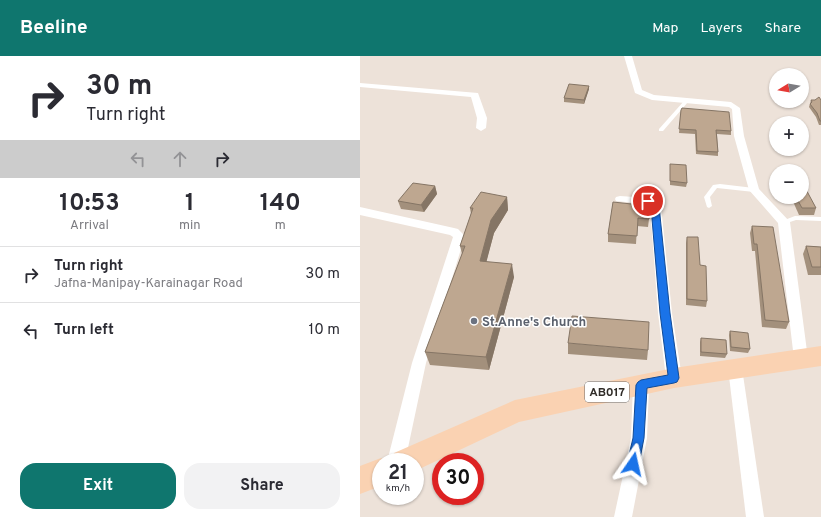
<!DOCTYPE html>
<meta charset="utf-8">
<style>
:root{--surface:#fff;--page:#f2f2f3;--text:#2b2b33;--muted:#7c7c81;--line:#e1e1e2;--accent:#0f766e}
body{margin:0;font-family:Overpass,sans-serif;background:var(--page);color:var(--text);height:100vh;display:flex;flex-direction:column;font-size:15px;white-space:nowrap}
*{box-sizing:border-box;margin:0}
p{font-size:13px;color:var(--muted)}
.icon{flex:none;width:22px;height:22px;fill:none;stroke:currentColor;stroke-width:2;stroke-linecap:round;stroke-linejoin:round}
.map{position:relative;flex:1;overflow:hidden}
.side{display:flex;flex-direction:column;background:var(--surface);width:360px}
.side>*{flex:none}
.hud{background:#fff;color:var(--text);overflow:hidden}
.needle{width:26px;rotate:259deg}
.buttons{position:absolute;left:409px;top:12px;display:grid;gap:8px}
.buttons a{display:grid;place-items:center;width:40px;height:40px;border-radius:50%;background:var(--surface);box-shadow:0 1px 3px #0004;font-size:20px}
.speed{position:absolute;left:12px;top:397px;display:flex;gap:8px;font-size:20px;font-weight:700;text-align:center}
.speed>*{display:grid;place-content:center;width:52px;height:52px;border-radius:50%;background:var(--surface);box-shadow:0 1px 3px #0004;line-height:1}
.speed small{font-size:10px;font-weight:400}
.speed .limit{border:6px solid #d22;background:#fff;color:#111}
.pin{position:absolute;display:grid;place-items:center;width:34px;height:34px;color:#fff;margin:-17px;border:2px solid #fff;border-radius:50%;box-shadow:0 1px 4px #0007}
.me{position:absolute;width:44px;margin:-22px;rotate:11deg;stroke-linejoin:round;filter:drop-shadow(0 0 3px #0008)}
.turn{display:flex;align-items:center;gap:14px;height:84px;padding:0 20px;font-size:18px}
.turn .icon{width:52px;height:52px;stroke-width:2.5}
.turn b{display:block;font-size:28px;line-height:34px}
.lanes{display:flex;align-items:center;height:38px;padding:0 20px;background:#0003;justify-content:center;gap:20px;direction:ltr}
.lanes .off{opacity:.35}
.eta{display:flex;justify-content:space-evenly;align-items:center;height:68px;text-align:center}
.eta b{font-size:24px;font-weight:700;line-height:28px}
.cta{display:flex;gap:8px;margin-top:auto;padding:8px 20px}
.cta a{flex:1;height:46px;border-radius:16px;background:var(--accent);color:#fff;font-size:16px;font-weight:700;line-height:46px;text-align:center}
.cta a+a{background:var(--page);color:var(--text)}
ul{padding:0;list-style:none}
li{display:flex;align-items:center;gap:12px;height:56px;padding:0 20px;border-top:1px solid var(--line)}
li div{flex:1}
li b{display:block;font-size:15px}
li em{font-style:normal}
header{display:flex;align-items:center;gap:24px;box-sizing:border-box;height:56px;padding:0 20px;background:var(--accent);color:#fff}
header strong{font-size:19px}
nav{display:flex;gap:22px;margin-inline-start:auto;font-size:14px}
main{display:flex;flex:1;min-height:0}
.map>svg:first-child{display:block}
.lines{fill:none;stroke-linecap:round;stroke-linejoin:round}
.lane{fill:#fff;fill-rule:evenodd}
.street{fill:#fff;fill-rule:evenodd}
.primary{fill:#fad2b2;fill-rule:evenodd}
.wall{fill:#a3907c}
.shaded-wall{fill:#857565}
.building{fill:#bea790;stroke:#857565}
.route{fill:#1a73e8;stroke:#114b97}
.worship-dot{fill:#6b7280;stroke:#fff;stroke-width:1.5}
.labels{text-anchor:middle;stroke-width:3;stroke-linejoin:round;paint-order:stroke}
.shield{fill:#fff;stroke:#6e6b68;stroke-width:1}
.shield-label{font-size:12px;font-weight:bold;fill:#302c28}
.worship-label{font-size:13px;font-weight:bold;fill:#5b616d;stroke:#fff;text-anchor:start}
</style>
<header>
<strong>Beeline</strong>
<nav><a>Map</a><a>Layers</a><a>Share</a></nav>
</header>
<main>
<section class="side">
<div class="hud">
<div class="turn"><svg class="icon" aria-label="right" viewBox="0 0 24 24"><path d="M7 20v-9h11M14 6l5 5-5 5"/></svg><div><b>30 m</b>Turn right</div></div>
<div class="lanes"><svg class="icon off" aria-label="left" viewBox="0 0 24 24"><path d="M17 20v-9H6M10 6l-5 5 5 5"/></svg><svg class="icon off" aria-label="ahead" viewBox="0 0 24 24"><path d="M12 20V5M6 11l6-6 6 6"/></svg><svg class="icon" aria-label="right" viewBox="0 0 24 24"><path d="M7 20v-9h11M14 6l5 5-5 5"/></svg></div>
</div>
<div class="eta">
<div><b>10:53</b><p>Arrival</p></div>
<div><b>1</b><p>min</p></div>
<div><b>140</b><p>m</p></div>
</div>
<ul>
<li><svg class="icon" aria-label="right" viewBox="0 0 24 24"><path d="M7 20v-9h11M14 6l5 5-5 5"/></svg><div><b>Turn right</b><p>Jafna-Manipay-Karainagar Road</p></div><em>30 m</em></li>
<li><svg class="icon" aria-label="left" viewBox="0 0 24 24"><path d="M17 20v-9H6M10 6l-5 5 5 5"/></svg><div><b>Turn left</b></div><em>10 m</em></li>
</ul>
<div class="cta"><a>Exit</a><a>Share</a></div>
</section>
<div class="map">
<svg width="461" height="461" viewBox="0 0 461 461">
<rect width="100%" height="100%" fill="#ede2d9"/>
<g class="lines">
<g class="lane">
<polygon points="324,45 328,46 303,75 299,75 299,73"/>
<polygon points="360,128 394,132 397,134 394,136 357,132 350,141 352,150 349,152 347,151 344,141 353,129"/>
<polygon points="435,160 461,161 461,165 436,164 424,168 421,166 422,165"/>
</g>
<g class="street">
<polygon points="264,0 272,0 282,34 294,39 371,46 380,52 384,80 399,133 430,166 448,303 446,307 441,309 436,307 434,303 418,167 389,134 374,80 372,53 369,51 292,44 275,37"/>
<polygon points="0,27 118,37 127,62 126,72 121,75 116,72 117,62 111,41 0,31"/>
<polygon points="260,140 288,142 292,143 301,150 312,257 322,322 319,327 314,328 309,327 306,322 298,257 290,151 285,148 256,145 255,143 256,141"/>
<polygon points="0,151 94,172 98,173 105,180 66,307 45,406 27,406 52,307 93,181 90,179 0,159"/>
<polygon points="375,306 380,308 382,312 404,461 386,461 368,312 370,308"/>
<polygon points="281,322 286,324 289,329 287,382 272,461 254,461 271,382 273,329 276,324"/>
</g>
<g class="primary">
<polygon points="461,290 461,310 314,332 159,366 55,415 55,406 30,406 34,397 155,344 314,312"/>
<polygon points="21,402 30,406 21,406 21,430 0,438 0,410"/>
</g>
</g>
<g class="wall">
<polygon points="229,30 229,33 224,48 204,46 204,42"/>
<polygon points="451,44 461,44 461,69 459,69 456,61 449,51"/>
<polygon points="321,54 371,75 371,79 357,78 358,96 358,100 336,98 335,78 319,77"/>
<polygon points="310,108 327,127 326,131 310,129"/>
<polygon points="75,130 77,138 64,156 41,153 38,145"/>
<polygon points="147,141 148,154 134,177 126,206 154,221 129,314 70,309 65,296 102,198 100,190 111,158 110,152"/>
<polygon points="431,141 442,141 456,152 454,159 439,159"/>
<polygon points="253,146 289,163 288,171 277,170 276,188 248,186 248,178"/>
<polygon points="392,170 429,266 426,273 402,271 395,195 392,195 390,177"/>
<polygon points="327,181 340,209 347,245 346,251 326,249 326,187"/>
<polygon points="446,190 461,191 461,219 448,219 443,198"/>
<polygon points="370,275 390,293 388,297 370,295 369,279"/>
<polygon points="341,282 367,298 365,302 340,300 340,286"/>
<polygon points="208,287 288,294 287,304 208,298"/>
</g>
<g class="shaded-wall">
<polygon points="229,30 229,33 224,48 224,44"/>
<polygon points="75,130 77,138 64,156 61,149"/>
<polygon points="147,141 148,154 134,177 123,219 120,205 131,164"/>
<polygon points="152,208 154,221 129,314 126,301"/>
</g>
<g class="building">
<polygon points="209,28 229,30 224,44 204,42"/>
<polygon points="459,41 461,44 461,65 460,65 457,57 450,48 452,46 451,44 455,44"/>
<polygon points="322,52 369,56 371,75 356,74 358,96 337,95 336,74 319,73 321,54"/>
<polygon points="310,108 326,109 327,127 310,125"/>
<polygon points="442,126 456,152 442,152 436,141 442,141"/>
<polygon points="53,127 75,130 61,149 38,145"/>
<polygon points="121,136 147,141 131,164 120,205 152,208 126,301 65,296 105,190 100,190 113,152 110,152"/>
<polygon points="253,146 290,150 289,163 278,162 277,180 248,178"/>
<polygon points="392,170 413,171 429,266 405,264 397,188 394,188"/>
<polygon points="327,181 338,181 340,209 346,210 347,245 327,243"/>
<polygon points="446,190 461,191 461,211 452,211"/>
<polygon points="212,260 289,266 288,294 208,287"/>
<polygon points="370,275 388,277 390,293 371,291"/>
<polygon points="341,282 366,284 367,298 341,296"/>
</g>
<polygon class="route" points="288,143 299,150 310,257 319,322 317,326 314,327 287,332 284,382 279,408 278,412 273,414 269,412 267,408 273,382 276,329 278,326 281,324 308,319 300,257 291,151 285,145"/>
<circle class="worship-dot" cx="114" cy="265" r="4"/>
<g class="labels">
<rect class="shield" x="225" y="326" width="44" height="20" rx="3"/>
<g class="shield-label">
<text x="247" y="340">AB017</text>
</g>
<g class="worship-label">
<text x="122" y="270">St.Anne's Church</text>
</g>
</g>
</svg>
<div class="buttons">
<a><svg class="needle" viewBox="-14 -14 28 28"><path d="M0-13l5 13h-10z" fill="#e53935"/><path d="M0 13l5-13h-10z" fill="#7c7c81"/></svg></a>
<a>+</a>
<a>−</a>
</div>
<div class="speed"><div>21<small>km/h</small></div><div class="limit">30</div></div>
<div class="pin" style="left:288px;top:145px;background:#d93025"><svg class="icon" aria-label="arrive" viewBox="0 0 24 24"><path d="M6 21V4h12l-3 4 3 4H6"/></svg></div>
<svg class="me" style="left:273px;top:408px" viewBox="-20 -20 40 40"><path d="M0-17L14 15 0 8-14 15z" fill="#1a73e8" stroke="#fff" stroke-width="4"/></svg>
</div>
</main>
